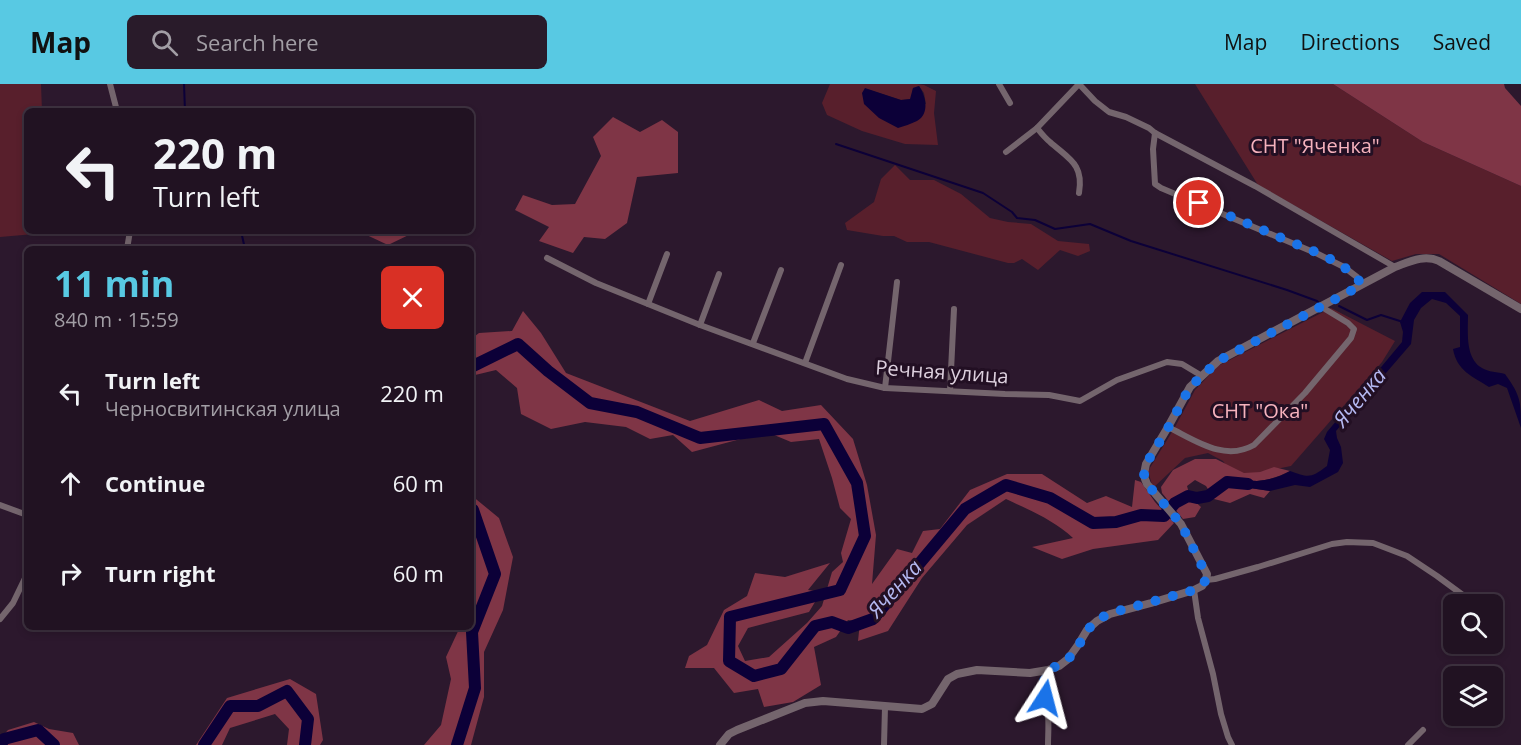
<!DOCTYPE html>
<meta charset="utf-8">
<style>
:root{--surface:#211222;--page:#291b2a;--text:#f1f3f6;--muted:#a29ea5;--line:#3e3240;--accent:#58c9e3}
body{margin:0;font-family:"Open Sans",sans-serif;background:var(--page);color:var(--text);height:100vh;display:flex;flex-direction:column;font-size:22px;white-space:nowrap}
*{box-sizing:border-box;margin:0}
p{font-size:20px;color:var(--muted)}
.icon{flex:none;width:33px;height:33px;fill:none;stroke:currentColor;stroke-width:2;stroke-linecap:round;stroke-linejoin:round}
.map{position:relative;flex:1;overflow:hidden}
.side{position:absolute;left:24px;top:162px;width:450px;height:384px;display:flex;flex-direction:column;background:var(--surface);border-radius:9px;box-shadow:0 3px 9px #0003,0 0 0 2px var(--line)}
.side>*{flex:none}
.top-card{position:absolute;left:24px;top:24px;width:450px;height:126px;border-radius:9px;box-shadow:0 3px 9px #0003,0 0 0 2px var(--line);background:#211222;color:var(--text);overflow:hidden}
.fabs{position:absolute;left:1443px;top:510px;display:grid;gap:12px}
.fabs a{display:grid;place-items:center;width:60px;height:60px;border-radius:9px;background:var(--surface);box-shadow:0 3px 9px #0003,0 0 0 2px var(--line);font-size:30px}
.pin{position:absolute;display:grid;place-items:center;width:51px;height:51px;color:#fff;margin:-26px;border:3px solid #fff;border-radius:50%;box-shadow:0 2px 6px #0007}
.me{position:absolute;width:66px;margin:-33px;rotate:9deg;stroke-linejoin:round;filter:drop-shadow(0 0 4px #0008)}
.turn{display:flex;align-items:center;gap:21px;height:126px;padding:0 30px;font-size:27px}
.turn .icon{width:78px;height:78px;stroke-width:2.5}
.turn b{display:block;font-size:42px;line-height:51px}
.round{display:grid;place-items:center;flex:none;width:63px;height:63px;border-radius:9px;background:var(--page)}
.headline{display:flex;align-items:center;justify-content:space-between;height:102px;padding:0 30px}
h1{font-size:36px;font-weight:700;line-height:45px;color:var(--accent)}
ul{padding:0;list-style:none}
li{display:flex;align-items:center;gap:18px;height:90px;padding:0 30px}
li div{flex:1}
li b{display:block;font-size:22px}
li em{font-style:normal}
header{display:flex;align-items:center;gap:36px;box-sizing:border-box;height:84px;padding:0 30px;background:var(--accent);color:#111}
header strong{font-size:28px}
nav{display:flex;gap:33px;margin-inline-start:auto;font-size:21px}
.search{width:420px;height:54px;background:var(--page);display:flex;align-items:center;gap:15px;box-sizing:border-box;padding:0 21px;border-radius:9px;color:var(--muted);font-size:22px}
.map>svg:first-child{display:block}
.green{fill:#581f2c;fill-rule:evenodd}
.forest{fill:#7f3546}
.water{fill:#0c0038}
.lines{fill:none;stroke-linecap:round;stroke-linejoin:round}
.stream{stroke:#0c0038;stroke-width:2}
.river{stroke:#0c0038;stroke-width:12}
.minor{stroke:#74656d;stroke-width:6}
.tertiary{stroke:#74656d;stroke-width:8}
.route{stroke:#1a73e8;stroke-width:10;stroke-dasharray:0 18}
.labels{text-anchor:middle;stroke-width:6;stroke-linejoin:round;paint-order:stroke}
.park-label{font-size:20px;fill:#f6b2bd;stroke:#220f23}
.street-label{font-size:20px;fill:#ddd0de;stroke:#220f23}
.water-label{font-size:21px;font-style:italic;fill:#b4b8f1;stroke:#220f23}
</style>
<header>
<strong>Map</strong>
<div class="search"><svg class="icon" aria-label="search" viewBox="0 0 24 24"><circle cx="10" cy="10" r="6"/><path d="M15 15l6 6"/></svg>Search here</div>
<nav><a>Map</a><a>Directions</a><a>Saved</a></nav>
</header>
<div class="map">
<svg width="1521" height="661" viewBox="0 0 1521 661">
<rect width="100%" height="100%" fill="#2c182d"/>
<g class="green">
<polygon points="0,0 41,0 42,27 27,27 27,147 46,147 46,149 0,153"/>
<path d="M830 0H917L924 1 936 7 934 29 938 61 905 60 862 47 827 31 822 19ZM919 2 924 9 926 20H864L866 5 901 16 911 15 913 4Z"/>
<polygon points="1195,0 1333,0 1423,58 1521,102 1521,220 1439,170 1416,170 1392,177 1258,101"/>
<polygon points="895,81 910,96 934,96 961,110 990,134 1008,138 1031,140 1058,157 1089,160 1090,167 1078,172 1060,166 1038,186 1022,175 1014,179 1008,179 929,158 907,158 894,152 883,152 847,146 845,139 874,118 881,95"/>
<polygon points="1331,224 1395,257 1382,278 1291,382 1235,393 1223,377 1208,369 1185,374 1153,404 1148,387 1175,343 1195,306 1218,282"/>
</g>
<g class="forest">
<polygon points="1333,0 1504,0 1505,4 1521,22 1521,102 1423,58"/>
<polygon points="613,33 640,48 662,36 678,48 678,89 637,93 627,139 605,155 584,153 573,169 539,157 549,143 515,126 523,111 552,121 575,120 601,72 593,53"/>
<polygon points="358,147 417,147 388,161"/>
<path d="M523 227 541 249 566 289 690 337 759 316 782 327 821 321 853 355 867 401 876 451 872 500 897 465 912 469 923 447 940 445 970 406 1007 390H1042L1087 419 1106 412 1132 423 1135 396 1141 398 1155 418 1174 439 1158 456 1093 465 1062 475 1032 463 1073 454C1054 436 1029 426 1006 415L967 441 922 494 888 547 858 557 860 538 848 536 836 553 814 563 821 601 793 618 764 623 758 605 734 609 714 584H685L689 572 707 561 724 526 747 512 755 489 785 493 830 479 808 506 821 508 809 528 748 544 738 562 745 577 769 573 807 539 822 522 832 488 843 478 841 469 851 435 840 424 832 394 819 355 791 358 767 348 692 368 673 351 650 355 626 343 585 338 551 345 521 330 517 304 496 286 471 292V255L479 249 512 247Z"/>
<path d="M1195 375H1216L1244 389 1260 388 1274 383 1290 387C1280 392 1270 396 1257 397 1245 397 1241 393 1230 401L1270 407 1264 414 1250 410 1230 419 1214 415 1206 402 1195 396 1187 402 1190 413 1201 423 1195 433 1183 435 1162 409 1161 403 1173 386Z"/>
<polygon points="471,411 499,434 513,473 503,526 484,568 484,613 471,661 424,661 441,641 451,595 446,573 460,543 471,543 471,500 473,488 471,484"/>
<polygon points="290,595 316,610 323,656 320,661 287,661 289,645 275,630 230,644 222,661 196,661 227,614"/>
<polygon points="34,638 49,645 73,649 79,661 0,661 0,655 8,646"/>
</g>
<g class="water">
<path d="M919 2C926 12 930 30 917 37 911 40 904 42 898 44L879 34 864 20 862 9 865 4 901 16 910 15 913 4Z"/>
<path d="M1422 208H1445L1468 231C1468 248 1465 274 1482 284 1488 288 1498 288 1505 290 1521 312 1521 318 1521 344L1507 304 1498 300 1489 303C1472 292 1457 287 1453 265L1460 263V232L1446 219 1432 215 1421 224 1414 236 1411 260 1336 347 1337 354 1341 363 1343 379 1338 388 1310 403 1295 401 1270 407 1229 401C1241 394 1243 397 1257 397 1269 396 1280 393 1290 387 1309 394 1311 394 1327 382L1330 366 1324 355 1327 348 1402 258 1403 248 1400 238 1410 219Z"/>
</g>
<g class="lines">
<g class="stream">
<polyline points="184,0 185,27"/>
<polyline points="836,60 983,109 1012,128 1017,134 1035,136 1055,145 1090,140 1131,157 1287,206 1317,217 1320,220"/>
<polyline points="241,147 245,165"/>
<polyline points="1339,222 1367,236 1381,231 1403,238"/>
</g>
<g class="river">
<polyline points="471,283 518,260 548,287 590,319 637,328 700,354 824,340 857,399 865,452 840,506 730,533 729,577 754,592 781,585 815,542 832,538 848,544 873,535 965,425 1006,401 1050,414 1093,439 1116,438 1141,431 1164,432 1175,419 1188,412 1197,414 1208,412 1227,398 1248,400"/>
<polyline points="1,661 4,655 38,646 54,661"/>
<polyline points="204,661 230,622 258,622 287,607 308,635 305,661"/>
<polyline points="457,661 475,604 472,548 495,490 473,426 471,426"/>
</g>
<g class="minor">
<polyline points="110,0 117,27"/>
<polyline points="999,0 1010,19"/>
<polyline points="1079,0 1095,17 1109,28 1126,33 1149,44 1155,49 1255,102 1395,183"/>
<path d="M1037 44C1041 49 1045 54 1050 58 1069 75 1084 80 1079 109"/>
<polyline points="1155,49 1153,65 1155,100 1161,104 1318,170 1344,183 1357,193 1362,201"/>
<polyline points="1006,68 1037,44 1079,0"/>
<polyline points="127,165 130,147"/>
<polyline points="547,174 596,199 700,241 847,295 885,304 1005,310 1049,311 1080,317 1117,296 1167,278 1182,280 1202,292"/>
<polyline points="648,220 667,170"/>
<polyline points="700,241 719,190"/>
<polyline points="753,259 781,186"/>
<polyline points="805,279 841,181"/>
<polyline points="885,304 897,198"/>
<polyline points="950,307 954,225"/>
<path d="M1168 343C1195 356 1224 378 1254 361L1305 309 1351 254 1354 245 1348 239 1320 222"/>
<polyline points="0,421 27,431"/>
<polyline points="1206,496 1215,495 1258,483 1332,460 1347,458 1373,459 1407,472 1437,492 1475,520"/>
<polyline points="1194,506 1198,534 1213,590 1221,630 1228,653 1232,661"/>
<polyline points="0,535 13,519 27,490"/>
<path d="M1048 586C1041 604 1047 614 1048 631 1049 641 1048 651 1048 661"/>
<polyline points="884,661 885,623"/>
<polyline points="1408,661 1423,646"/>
</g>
<path class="tertiary" d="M720 661 729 650 737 646 805 619 823 617 922 625 932 620 948 595 957 590 977 586 1030 589 1048 586 1059 582 1068 575 1078 561 1087 546 1097 537 1110 530 1151 519 1194 506 1202 502 1206 496 1207 490 1181 440 1147 400 1145 395 1144 390 1146 380 1168 343 1190 303 1218 277 1395 183C1409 178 1424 170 1439 177L1521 225"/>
</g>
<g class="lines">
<path class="route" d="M1045 614 1044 597 1048 586C1055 583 1062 580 1068 575 1086 557 1083 539 1112 529 1134 522 1157 517 1179 510 1186 508 1195 507 1201 502 1205 499 1206 495 1206 490L1181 440 1147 400 1145 395 1144 390 1146 380 1168 344 1190 303 1218 277 1362 201C1346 176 1303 164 1277 152 1251 141 1225 130 1199 119"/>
</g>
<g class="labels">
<g class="park-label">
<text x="1315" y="69">СНТ "Яченка"</text>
<text x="1260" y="334">СНТ "Ока"</text>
</g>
<g class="street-label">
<text transform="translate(942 288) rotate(4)" y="7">Речная улица</text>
</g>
<g class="water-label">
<text transform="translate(1360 314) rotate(-50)" y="7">Яченка</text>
<text transform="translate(895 505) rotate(-48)" y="7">Яченка</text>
</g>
</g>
</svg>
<div class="fabs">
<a><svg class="icon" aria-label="search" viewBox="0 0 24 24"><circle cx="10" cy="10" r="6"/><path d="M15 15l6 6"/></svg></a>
<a><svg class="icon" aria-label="layers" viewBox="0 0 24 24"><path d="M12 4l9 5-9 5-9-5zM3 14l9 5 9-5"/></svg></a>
</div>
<div class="pin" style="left:1199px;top:119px;background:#d93025"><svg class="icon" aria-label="arrive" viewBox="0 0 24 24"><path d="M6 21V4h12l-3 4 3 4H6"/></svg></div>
<svg class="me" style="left:1045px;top:614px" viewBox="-20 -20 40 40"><path d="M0-17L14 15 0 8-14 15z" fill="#1a73e8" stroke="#fff" stroke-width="4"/></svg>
<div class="top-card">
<div class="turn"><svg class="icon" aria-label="left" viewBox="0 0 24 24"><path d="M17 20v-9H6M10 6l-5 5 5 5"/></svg><div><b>220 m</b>Turn left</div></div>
</div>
<section class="side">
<div class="headline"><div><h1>11 min</h1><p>840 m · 15:59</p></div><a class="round" style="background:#d93025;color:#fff"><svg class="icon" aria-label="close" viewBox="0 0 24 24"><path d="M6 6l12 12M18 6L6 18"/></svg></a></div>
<ul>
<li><svg class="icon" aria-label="left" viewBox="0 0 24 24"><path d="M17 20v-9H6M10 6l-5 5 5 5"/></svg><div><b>Turn left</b><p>Черносвитинская улица</p></div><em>220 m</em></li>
<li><svg class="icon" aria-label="ahead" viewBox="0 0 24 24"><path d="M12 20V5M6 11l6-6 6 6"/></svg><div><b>Continue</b></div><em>60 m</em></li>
<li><svg class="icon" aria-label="right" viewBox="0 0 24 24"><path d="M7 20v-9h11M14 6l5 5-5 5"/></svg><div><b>Turn right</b></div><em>60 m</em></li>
</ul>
</section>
</div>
